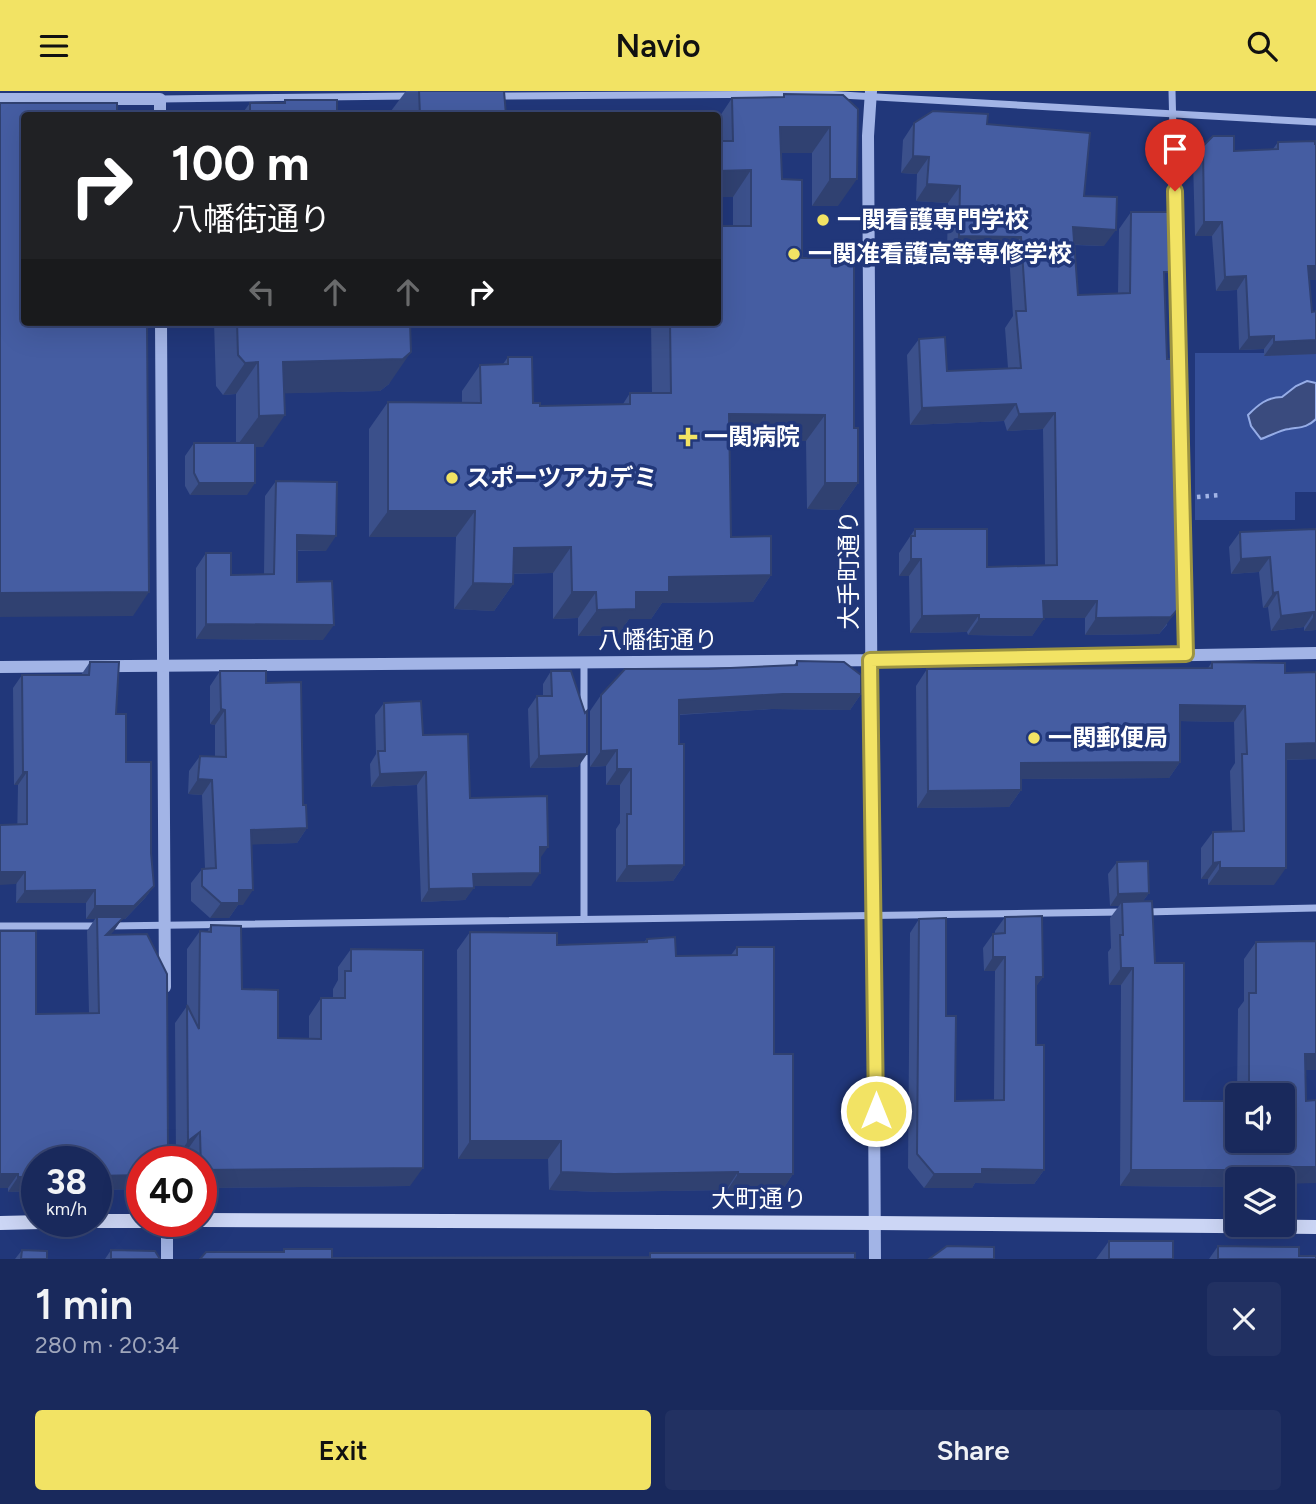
<!DOCTYPE html>
<meta charset="utf-8">
<style>
:root{--surface:#19295c;--page:#223162;--text:#f1f3f6;--muted:#9fa6bb;--line:#374572;--accent:#f2e364}
body{margin:0;font-family:Figtree,"Noto Sans JP",sans-serif;background:var(--page);color:var(--text);height:100vh;display:flex;flex-direction:column;font-size:26px;white-space:nowrap}
*{box-sizing:border-box;margin:0}
p{font-size:23px;color:var(--muted)}
.icon{flex:none;width:38px;height:38px;fill:none;stroke:currentColor;stroke-width:2;stroke-linecap:round;stroke-linejoin:round}
.map{position:relative;height:1168px;overflow:hidden}
.drawer{display:flex;flex-direction:column;background:var(--surface);flex:1}
.drawer>*{flex:none}
.hud{position:absolute;left:21px;top:21px;width:700px;height:214px;border-radius:7px;box-shadow:0 7px 28px #0002,0 0 0 2px var(--line);background:#202124;color:#fff;overflow:hidden}
.fabs{position:absolute;left:1225px;top:992px;display:grid;gap:14px}
.fabs a{display:grid;place-items:center;width:70px;height:70px;border-radius:7px;background:var(--surface);box-shadow:0 7px 28px #0002,0 0 0 2px var(--line);font-size:35px}
.speed{position:absolute;left:21px;top:1055px;display:flex;gap:14px;font-size:35px;font-weight:700;text-align:center}
.speed>*{display:grid;place-content:center;width:91px;height:91px;border-radius:50%;background:var(--surface);box-shadow:0 7px 28px #0002,0 0 0 2px var(--line);line-height:1}
.speed small{font-size:18px;font-weight:400}
.speed .limit{border:10px solid #d22;background:#fff;color:#111}
.pin{position:absolute;display:grid;place-items:center;width:60px;height:60px;color:#fff;margin:-72px -30px;border-radius:50% 50% 50% 0;rotate:-45deg;box-shadow:0 0 7px #0007}
.pin .icon{rotate:45deg}
.me{position:absolute;width:77px;margin:-38px;rotate:0deg;stroke-linejoin:round;filter:drop-shadow(0 0 5px #0008)}
.turn{display:flex;align-items:center;gap:24px;height:147px;padding:0 35px;font-size:32px}
.turn .icon{width:91px;height:91px;stroke-width:2.5}
.turn b{display:block;font-size:49px;line-height:60px}
.lanes{display:flex;align-items:center;height:66px;padding:0 35px;background:#0003;justify-content:center;gap:35px;direction:ltr}
.lanes .off{opacity:.35}
.round{display:grid;place-items:center;flex:none;width:74px;height:74px;border-radius:7px;background:var(--page)}
.head{display:flex;align-items:center;justify-content:space-between;height:119px;padding:0 35px}
h1{font-size:42px;font-weight:600;line-height:52px}
.cta{display:flex;gap:14px;margin-top:auto;padding:14px 35px}
.cta a{flex:1;height:80px;border-radius:7px;background:var(--accent);color:#111;font-size:28px;font-weight:600;line-height:80px;text-align:center}
.cta a+a{background:var(--page);color:var(--text)}
header{display:flex;justify-content:space-between;align-items:center;height:91px;padding:0 35px;background:var(--accent);color:#111;font-size:32px;font-weight:600}
.map>svg:first-child{display:block}
.green{fill:#344e98}
.water{fill:#3a4b7e;stroke:#96ade7;stroke-width:2}
.lines{fill:none;stroke-linecap:round;stroke-linejoin:round}
.path{stroke:#a2b4e6;stroke-width:4.5;stroke-dasharray:3.5 5;stroke-linecap:butt}
.minor{stroke:#a2b4e6;stroke-width:7}
.tertiary{stroke:#a2b4e6;stroke-width:12}
.secondary{stroke:#ccd6f5;stroke-width:14}
.wall{fill:#3b508b}
.shaded-wall{fill:#304171}
.building{fill:#455da2;stroke:#304171;stroke-width:2}
.route-casing{stroke:#9d9441;stroke-width:18}
.route{stroke:#f2e364;stroke-width:12}
.poi-dot{fill:#f2e364;stroke:#21377a;stroke-width:2.5}
.labels{text-anchor:middle;stroke-width:7;stroke-linejoin:round;paint-order:stroke}
.poi-label{font-size:24px;font-weight:bold;fill:#fff;stroke:#21377a;text-anchor:start}
.street-label{font-size:24px;fill:#fff;stroke:#21377a}
</style>
<header><svg class="icon" aria-label="menu" viewBox="0 0 24 24"><path d="M4 6h16M4 12h16M4 18h16"/></svg>Navio<svg class="icon" aria-label="search" viewBox="0 0 24 24"><circle cx="10" cy="10" r="6"/><path d="M15 15l6 6"/></svg></header>
<div class="map">
<svg width="1316" height="1168" viewBox="0 0 1316 1168">
<rect width="100%" height="100%" fill="#21377a"/>
<polygon class="green" points="1195,262 1316,262 1316,401 1295,401 1295,429 1195,429"/>
<path class="water" d="M1307 290 1316 292V328C1307 337 1300 336 1289 338 1280 339 1270 345 1261 348L1251 335 1248 324C1258 314 1267 306 1282 306L1296 295Z"/>
<g class="lines">
<polyline class="path" points="1197,406 1221,404"/>
<g class="minor">
<polyline points="1172,0 1186,563"/>
<polyline points="495,5 824,3 1316,31"/>
<polyline points="160,8 410,5"/>
<polyline points="584,627 584,570"/>
<polyline points="1145,821 1316,817"/>
<polyline points="584,827 584,660"/>
<polyline points="0,835 97,835"/>
<polyline points="109,835 1123,821"/>
</g>
<g class="tertiary">
<polyline points="871,0 868,45 875,1168"/>
<polyline points="0,8 160,8 160,24"/>
<polyline points="161,231 165,896"/>
<polyline points="0,576 892,569 1316,562"/>
<polyline points="167,1168 167,1130"/>
</g>
<g class="secondary">
<polyline points="201,1129 876,1132 1316,1136"/>
<polyline points="96,1130 142,1130"/>
<polyline points="0,1132 84,1130"/>
</g>
</g>
<g class="wall">
<polygon points="406,0 504,0 506,24 388,24"/>
<polygon points="784,3 843,4 838,115 812,115 812,62 781,62 782,88 802,167 854,337 858,392 839,419 807,418 806,350 730,350 731,446 771,484 753,511 662,512 651,528 629,528 618,544 578,545 578,527 553,528 553,482 513,483 513,493 494,520 454,518 456,446 369,446 369,338 388,311 462,312 462,300 480,274 503,273 508,266 533,312 540,315 623,313 630,302 652,302 651,231 718,231 733,135 733,106 718,106 718,28 732,7 783,6"/>
<polygon points="285,9 337,24 241,24 250,12 283,12"/>
<polygon points="914,32 987,33 1084,105 1104,155 1074,154 1078,204 1118,203 1119,138 1131,121 1164,187 1167,534 1159,543 1085,544 1085,527 1044,527 1032,545 968,544 967,541 910,542 909,485 899,485 899,462 915,438 987,476 1045,474 1043,338 1007,340 1004,330 910,334 907,264 919,248 947,280 1008,277 1005,237 1013,225 1009,163 947,162 948,112 916,110 917,83 901,82 903,49"/>
<polygon points="1278,51 1309,189 1312,221 1316,220 1316,263 1264,265 1264,258 1239,259 1237,199 1216,200 1212,145 1195,145 1193,69 1203,55 1234,60 1273,58"/>
<polygon points="214,231 410,231 389,293 380,300 284,302 263,356 255,356 247,404 190,404 185,395 185,365 194,352 236,352 236,303 223,304 216,295"/>
<polygon points="276,390 326,460 297,460 297,491 323,549 196,548 196,477 206,462 231,484 264,483 265,405"/>
<polygon points="1316,438 1316,539 1304,540 1304,536 1271,540 1268,516 1263,517 1259,481 1231,483 1229,456 1240,441"/>
<polygon points="797,570 861,603 850,619 772,618 679,624 679,653 684,774 673,790 616,791 616,738 620,732 620,694 606,694 606,675 590,676 590,620 601,604 708,578 794,574"/>
<polygon points="90,571 116,623 126,671 151,762 154,795 145,807 125,828 122,828 110,844 142,1071 142,1096 139,1098 96,1099 96,1071 37,1071 37,1100 8,1101 8,1097 0,1097 0,840 36,923 89,922 87,840 95,828 86,828 86,812 16,812 18,694 14,694 13,597 22,584 81,584"/>
<polygon points="1212,571 1285,582 1316,668 1286,669 1274,794 1208,794 1208,788 1201,788 1201,757 1213,741 1232,740 1230,680 1235,672 1234,631 1180,630 1180,671 1169,687 1021,688 1021,699 1009,716 917,717 916,595 927,578 1208,577"/>
<polygon points="220,580 266,592 303,714 307,737 297,752 252,753 243,814 238,814 229,827 210,827 191,810 191,792 202,778 205,777 202,704 188,703 189,680 200,665 215,666 215,634 210,633 210,595"/>
<polygon points="551,580 578,676 530,677 528,618 537,605 543,605 543,593"/>
<polygon points="384,612 423,644 470,707 540,768 531,795 474,795 465,809 421,811 417,694 371,696 370,673 376,663 375,624"/>
<polygon points="1117,771 1149,802 1143,810 1184,1010 1237,1050 1283,1004 1237,1004 1238,918 1244,910 1244,868 1256,851 1316,979 1306,979 1295,1093 1237,1088 1237,1093 1235,1093 1233,1096 1120,1095 1121,894 1109,894 1108,861 1111,857 1110,827 1119,815 1110,815 1108,783"/>
<polygon points="1005,826 1043,886 1036,895 1036,954 1044,1079 1034,1093 975,1092 972,1097 924,1097 908,1077 910,842 919,828 946,925 955,1010 994,1009 995,880 984,880 983,857 993,843 995,843 995,840"/>
<polygon points="211,834 242,898 278,947 309,947 309,925 321,907 333,907 333,898 338,889 338,876 351,858 410,1095 201,1097 201,1071 188,1071 188,1058 176,1068 175,932 187,915 187,858 200,840 207,841"/>
<polygon points="470,841 557,854 644,851 647,848 676,865 731,864 737,856 774,963 793,1083 781,1101 726,1101 726,1099 601,1101 549,1099 548,1068 458,1068 457,859"/>
<polygon points="1109,1150 1173,1168 1096,1168"/>
<polygon points="1218,1155 1299,1165 1316,1168 1209,1168"/>
<polygon points="22,1159 47,1168 15,1168"/>
<polygon points="111,1159 160,1168 105,1168"/>
</g>
<g class="shaded-wall">
<polygon points="780,36 830,36 812,62 761,62"/>
<polygon points="913,65 929,66 917,83 901,82"/>
<polygon points="751,79 733,106 718,106 718,80"/>
<polygon points="830,88 857,88 838,115 812,115"/>
<polygon points="927,93 960,95 948,112 916,110"/>
<polygon points="1204,131 1222,131 1212,145 1195,145"/>
<polygon points="1073,136 1116,139 1104,155 1061,153"/>
<polygon points="959,145 1021,146 1009,163 947,162"/>
<polygon points="1308,175 1316,175 1316,189 1299,189"/>
<polygon points="1246,185 1237,199 1216,200 1225,186"/>
<polygon points="532,231 588,231 587,233 530,234"/>
<polygon points="1274,245 1264,258 1239,259 1249,246"/>
<polygon points="1316,249 1316,263 1264,265 1274,251"/>
<polygon points="411,261 389,293 380,300 261,303 283,271"/>
<polygon points="258,271 236,303 223,304 245,272"/>
<polygon points="1016,313 1004,330 910,334 922,317"/>
<polygon points="1055,322 1043,338 1007,340 1019,323"/>
<polygon points="729,323 825,324 806,350 711,350"/>
<polygon points="285,324 263,356 236,356 259,325"/>
<polygon points="199,392 255,392 247,404 190,404"/>
<polygon points="825,392 858,392 839,419 807,418"/>
<polygon points="388,420 475,420 456,446 369,446"/>
<polygon points="297,444 336,445 326,460 287,459"/>
<polygon points="571,456 553,482 496,483 514,457"/>
<polygon points="1270,466 1259,481 1231,483 1241,468"/>
<polygon points="911,468 921,468 909,485 899,485"/>
<polygon points="771,484 753,511 662,512 651,528 629,528 618,544 578,545 597,519 669,486"/>
<polygon points="473,492 513,493 494,520 454,518"/>
<polygon points="149,501 133,525 0,526 0,502"/>
<polygon points="572,501 596,501 578,527 553,528"/>
<polygon points="1278,501 1268,516 1263,517 1273,502"/>
<polygon points="1043,510 1097,510 1085,527 1031,527"/>
<polygon points="1179,517 1159,543 1085,544 1096,527"/>
<polygon points="1314,521 1304,536 1271,540 1281,525"/>
<polygon points="979,524 967,541 910,542 922,525"/>
<polygon points="1314,525 1316,525 1316,539 1304,540"/>
<polygon points="979,528 1044,528 1032,545 968,544"/>
<polygon points="206,533 334,534 323,549 196,548"/>
<polygon points="783,603 861,603 850,619 772,618 668,624 679,609"/>
<polygon points="1180,614 1245,615 1234,631 1168,630"/>
<polygon points="221,618 225,619 215,634 210,633"/>
<polygon points="1316,652 1316,668 1274,669 1286,653"/>
<polygon points="617,659 606,675 590,676 601,660"/>
<polygon points="587,663 578,676 530,677 539,665"/>
<polygon points="1180,671 1169,687 1009,688 1021,672"/>
<polygon points="617,678 631,678 620,694 606,694"/>
<polygon points="23,681 27,681 18,694 14,694"/>
<polygon points="426,681 417,694 371,696 380,683"/>
<polygon points="198,688 212,689 202,704 188,703"/>
<polygon points="1021,699 1009,716 917,717 928,700"/>
<polygon points="307,737 297,752 241,754 251,739"/>
<polygon points="540,756 548,756 539,769"/>
<polygon points="1220,771 1208,788 1201,788 1213,772"/>
<polygon points="684,774 673,790 616,791 627,775"/>
<polygon points="1220,777 1286,777 1274,794 1208,794"/>
<polygon points="0,781 25,781 16,793 0,794"/>
<polygon points="540,782 531,795 465,795 473,783"/>
<polygon points="154,795 145,807 125,828 122,828 114,840 96,858 106,844 97,826 95,828 86,828 95,815"/>
<polygon points="474,797 465,809 421,811 429,798"/>
<polygon points="95,799 86,812 16,812 25,800"/>
<polygon points="239,799 253,799 243,814 238,814 229,827 210,827 221,812"/>
<polygon points="1149,802 1140,814 1122,811 1119,815 1110,815 1118,803"/>
<polygon points="993,866 1005,866 995,880 984,880"/>
<polygon points="1121,877 1133,877 1121,894 1109,894"/>
<polygon points="1036,886 1043,886 1033,900"/>
<polygon points="1305,963 1316,963 1316,979 1294,979"/>
<polygon points="200,1041 188,1058 176,1068 188,1050"/>
<polygon points="470,1050 561,1050 548,1068 458,1068"/>
<polygon points="1244,1076 1316,1076 1316,1092 1283,1093 1283,1088 1237,1088 1237,1093 1235,1093 1233,1096 1120,1095 1131,1079"/>
<polygon points="423,1077 410,1095 201,1097 201,1079"/>
<polygon points="982,1078 1044,1079 1034,1093 975,1092 972,1097 924,1097 934,1083"/>
<polygon points="561,1081 738,1081 726,1099 601,1101 549,1099"/>
<polygon points="0,1083 18,1083 8,1097 0,1097"/>
<polygon points="738,1083 793,1083 781,1101 726,1101"/>
<polygon points="142,1084 142,1096 139,1098 96,1099 96,1085"/>
<polygon points="18,1086 37,1086 37,1100 8,1101"/>
</g>
<g class="building">
<polygon points="419,0 504,0 506,24 420,24"/>
<polygon points="784,3 843,4 858,18 857,88 830,88 830,36 780,36 782,88 802,89 802,167 854,167 854,337 858,337 858,392 825,392 825,324 729,323 731,446 771,445 771,484 669,486 669,501 636,501 636,518 597,519 596,501 572,501 571,456 514,457 513,493 473,492 475,420 388,420 388,311 481,312 480,274 508,273 508,266 532,266 533,312 540,312 540,315 630,313 630,302 671,302 670,231 718,231 718,135 751,135 751,79 718,80 718,50 733,50 732,7 784,6"/>
<polygon points="285,9 337,9 337,24 250,24 250,12 285,12"/>
<polygon points="0,12 117,12 117,24 24,24 24,231 147,231 149,501 0,502"/>
<polygon points="598,20 598,24 566,24 566,21"/>
<polygon points="933,20 988,23 987,33 1090,42 1084,105 1117,106 1116,139 1073,136 1078,204 1130,202 1131,121 1170,121 1169,181 1164,181 1167,268 1174,268 1179,428 1179,517 1171,526 1096,527 1097,510 1043,510 1044,528 979,528 979,524 922,525 921,468 911,468 911,445 915,445 915,438 987,438 987,476 1057,474 1055,322 1019,323 1016,313 922,317 919,248 945,246 947,280 1021,277 1016,220 1026,220 1021,146 959,145 960,95 927,93 929,66 913,65 914,32"/>
<polygon points="1213,45 1234,45 1234,60 1278,58 1278,51 1315,50 1315,53 1316,53 1316,175 1308,175 1312,221 1316,220 1316,249 1274,251 1274,245 1249,246 1246,185 1225,186 1222,131 1204,131 1203,55"/>
<polygon points="237,231 410,231 411,261 403,268 283,271 285,324 259,325 258,271 245,272 238,264"/>
<polygon points="194,352 255,352 255,392 199,392 194,382"/>
<polygon points="276,390 337,391 336,445 297,444 297,491 332,490 334,534 206,533 206,462 231,462 231,484 274,483"/>
<polygon points="1316,438 1316,525 1314,525 1314,521 1281,525 1278,501 1273,502 1270,466 1241,468 1240,441"/>
<polygon points="797,570 844,571 861,584 861,603 783,603 679,609 679,653 684,653 684,774 627,775 627,723 631,723 631,678 617,678 617,659 601,660 601,604 625,578 708,578 797,574"/>
<polygon points="90,571 119,571 116,623 126,623 126,671 151,671 151,762 154,795 134,815 95,815 95,799 25,800 25,781 0,781 0,734 27,733 27,681 23,681 22,584 89,584"/>
<polygon points="1212,571 1285,572 1285,582 1316,581 1316,652 1286,653 1286,777 1220,777 1220,771 1213,772 1213,741 1244,740 1242,663 1247,663 1245,615 1180,614 1180,671 1021,672 1021,699 928,700 927,578 1212,577"/>
<polygon points="220,580 266,580 266,592 301,591 303,714 306,714 307,737 251,739 253,799 239,799 239,812 221,812 202,795 202,778 216,777 212,689 198,688 200,665 226,666 225,619 221,618"/>
<polygon points="551,580 571,580 585,622 587,620 587,663 539,665 537,605 552,605"/>
<polygon points="421,610 423,644 468,643 470,707 547,705 548,756 540,756 540,782 473,783 474,797 429,798 426,681 380,683 378,660 385,660 384,612"/>
<polygon points="1148,770 1149,802 1118,803 1117,771"/>
<polygon points="1152,810 1155,872 1184,872 1184,1010 1237,1010 1237,1050 1283,1050 1283,1004 1249,1004 1249,902 1256,902 1256,851 1316,850 1316,963 1305,963 1306,1010 1316,1009 1316,1076 1244,1076 1244,1079 1131,1079 1133,877 1121,877 1120,844 1123,844 1122,811"/>
<polygon points="1042,825 1043,886 1036,886 1036,954 1044,954 1044,1079 982,1078 982,1083 934,1083 917,1063 919,828 946,827 946,925 956,925 955,1010 1004,1009 1005,866 993,866 993,843 1005,842 1005,826"/>
<polygon points="97,826 124,826 106,844 147,843 167,883 168,1057 173,1064 165,1071 142,1071 142,1084 96,1085 96,1071 37,1071 37,1086 18,1086 18,1083 0,1083 0,840 36,840 36,923 99,922"/>
<polygon points="211,834 241,835 242,898 278,899 278,947 321,948 321,907 345,907 345,880 351,880 351,858 423,859 423,1077 201,1079 200,1041 188,1050 187,914 199,938 200,840 211,841"/>
<polygon points="470,841 557,842 557,854 647,851 647,848 675,846 676,865 737,864 737,856 774,856 774,963 793,963 793,1083 738,1083 738,1081 614,1083 561,1081 561,1050 470,1050"/>
<rect x="1109" y="1150" width="64" height="18"/>
<polygon points="947,1155 994,1156 994,1168 929,1168"/>
<polygon points="1218,1155 1299,1156 1299,1165 1316,1165 1316,1168 1218,1168"/>
<polygon points="284,1158 332,1158 332,1167 650,1166 650,1162 855,1162 855,1168 200,1168 206,1161 284,1161"/>
<polygon points="22,1159 47,1160 47,1168 21,1168"/>
<polygon points="111,1159 155,1160 160,1168 111,1168"/>
</g>
<g class="lines">
<g class="route-casing">
<polyline id="route" points="876,1020 870,569 1186,563 1175,100"/>
</g>
<use href="#route" class="route"/>
</g>
<g class="poi-dot">
<circle cx="823" cy="129" r="7"/>
<circle cx="794" cy="163" r="7"/>
<path d="M684.5 335.5h7v7h7v7h-7v7h-7v-7h-7v-7h7z"/>
<circle cx="452" cy="387" r="7"/>
<circle cx="1034" cy="647" r="7"/>
</g>
<g class="labels">
<g class="poi-label">
<text x="837" y="137">一関看護専門学校</text>
<text x="808" y="171">一関准看護高等専修学校</text>
<text x="704" y="354">一関病院</text>
<text x="466" y="395">スポーツアカデミ</text>
<text x="1048" y="655">一関郵便局</text>
</g>
<g class="street-label">
<text transform="translate(849 479) rotate(-90)" y="8">大手町通り</text>
<text x="658" y="557">八幡街通り</text>
<text x="759" y="1116">大町通り</text>
</g>
</g>
</svg>
<div class="fabs">
<a><svg class="icon" aria-label="sound" viewBox="0 0 24 24"><path d="M4 9h4l5-4v14l-5-4H4zM17 9q2 3 0 6"/></svg></a>
<a><svg class="icon" aria-label="layers" viewBox="0 0 24 24"><path d="M12 4l9 5-9 5-9-5zM3 14l9 5 9-5"/></svg></a>
</div>
<div class="speed"><div>38<small>km/h</small></div><div class="limit">40</div></div>
<div class="pin" style="left:1175px;top:100px;background:#d93025"><svg class="icon" aria-label="arrive" viewBox="0 0 24 24"><path d="M6 21V4h12l-3 4 3 4H6"/></svg></div>
<svg class="me" style="left:876px;top:1020px" viewBox="-20 -20 40 40"><circle r="17" fill="#f2e364" stroke="#fff" stroke-width="3"/><path d="M0-11L8 9 0 5-8 9z" fill="#fff"/></svg>
<div class="hud">
<div class="turn"><svg class="icon" aria-label="right" viewBox="0 0 24 24"><path d="M7 20v-9h11M14 6l5 5-5 5"/></svg><div><b>100 m</b>八幡街通り</div></div>
<div class="lanes"><svg class="icon off" aria-label="left" viewBox="0 0 24 24"><path d="M17 20v-9H6M10 6l-5 5 5 5"/></svg><svg class="icon off" aria-label="ahead" viewBox="0 0 24 24"><path d="M12 20V5M6 11l6-6 6 6"/></svg><svg class="icon off" aria-label="ahead" viewBox="0 0 24 24"><path d="M12 20V5M6 11l6-6 6 6"/></svg><svg class="icon" aria-label="right" viewBox="0 0 24 24"><path d="M7 20v-9h11M14 6l5 5-5 5"/></svg></div>
</div>
</div>
<section class="drawer">
<div class="head"><div><h1>1 min</h1><p>280 m · 20:34</p></div><a class="round"><svg class="icon" aria-label="close" viewBox="0 0 24 24"><path d="M6 6l12 12M18 6L6 18"/></svg></a></div>
<div class="cta"><a>Exit</a><a>Share</a></div>
</section>
